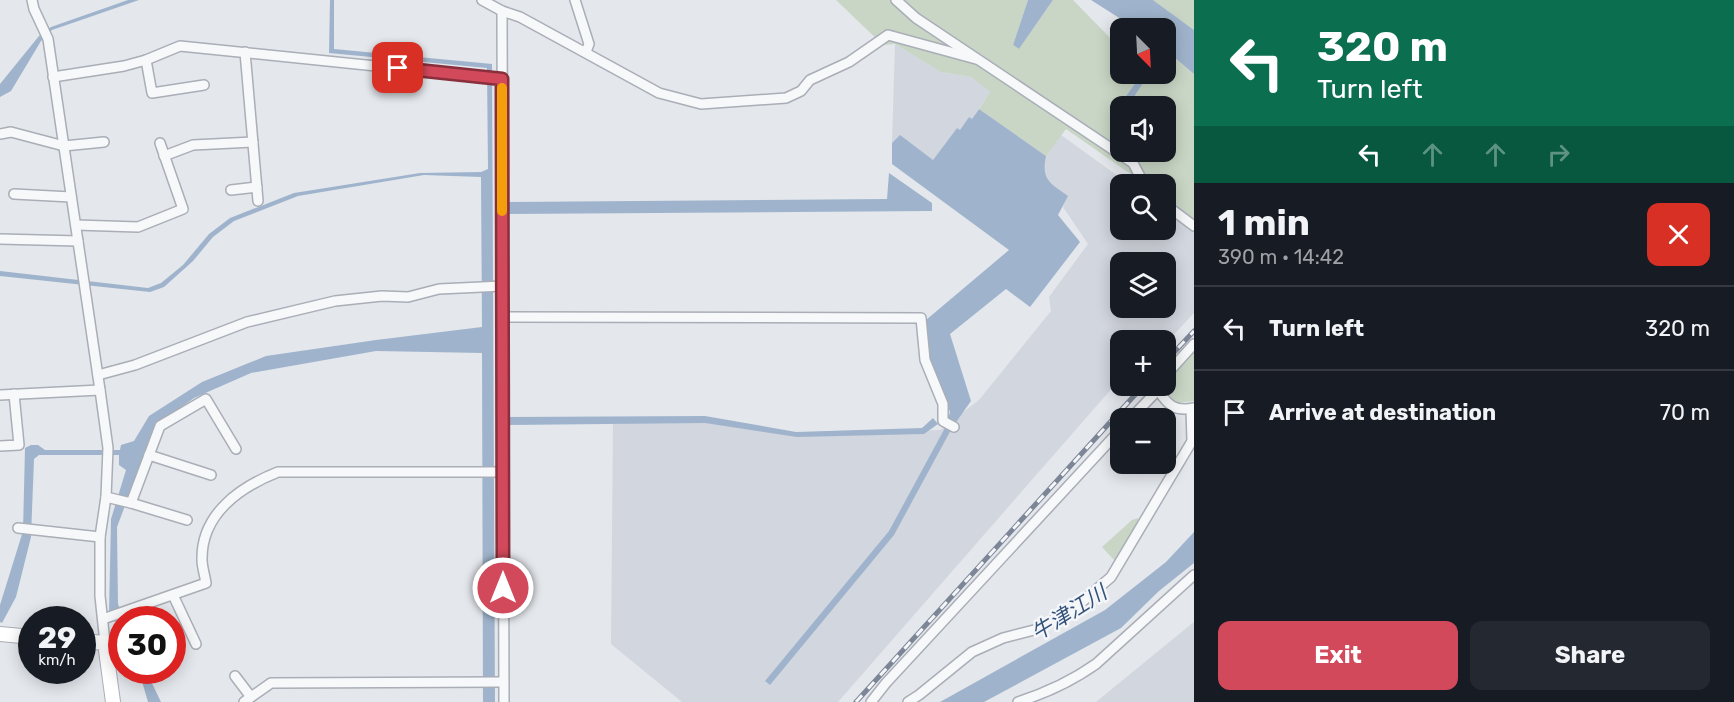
<!DOCTYPE html>
<meta charset="utf-8">
<style>
:root{--surface:#171b24;--page:#242831;--text:#f1f3f6;--muted:#9ea1a6;--line:#363941;--accent:#d1495b}
body{margin:0;font-family:Rubik,"Noto Sans JP",sans-serif;background:var(--page);color:var(--text);height:100vh;display:flex;flex-direction:column;font-size:22px;white-space:nowrap}
*{box-sizing:border-box;margin:0}
p{font-size:20px;color:var(--muted)}
.icon{flex:none;width:33px;height:33px;fill:none;stroke:currentColor;stroke-width:2;stroke-linecap:round;stroke-linejoin:round}
.map{position:relative;flex:1;overflow:hidden}
.panel{display:flex;flex-direction:column;background:var(--surface);width:540px}
.panel>*{flex:none}
.guide{background:#0b6e4f;color:#fff;overflow:hidden}
.needle{width:39px;rotate:156deg}
.fabs{position:absolute;left:1110px;top:18px;display:grid;gap:12px}
.fabs a{display:grid;place-items:center;width:66px;height:66px;border-radius:12px;background:var(--surface);box-shadow:0 3px 15px #0003;font-size:30px}
.speed{position:absolute;left:18px;top:606px;display:flex;gap:12px;font-size:30px;font-weight:700;text-align:center}
.speed>*{display:grid;place-content:center;width:78px;height:78px;border-radius:50%;background:var(--surface);box-shadow:0 3px 15px #0003;line-height:1}
.speed small{font-size:15px;font-weight:400}
.speed .limit{border:9px solid #d22;background:#fff;color:#111}
.pin{position:absolute;display:grid;place-items:center;width:51px;height:51px;color:#fff;margin:-26px;border-radius:12px;box-shadow:0 3px 9px #0006}
.me{position:absolute;width:66px;margin:-33px;rotate:0deg;stroke-linejoin:round;filter:drop-shadow(0 0 4px #0008)}
.turn{display:flex;align-items:center;gap:21px;height:126px;padding:0 24px;font-size:27px}
.turn .icon{width:78px;height:78px;stroke-width:2.5}
.turn b{display:block;font-size:42px;line-height:51px}
.lanes{display:flex;align-items:center;height:57px;padding:0 24px;background:#0003;justify-content:center;gap:30px;direction:ltr}
.lanes .off{opacity:.35}
.round{display:grid;place-items:center;flex:none;width:63px;height:63px;border-radius:12px;background:var(--page)}
.head{display:flex;align-items:center;justify-content:space-between;height:102px;padding:0 24px}
h1{font-size:36px;font-weight:700;line-height:45px}
.cta{display:flex;gap:12px;margin-top:auto;padding:12px 24px}
.cta a{flex:1;height:69px;border-radius:12px;background:var(--accent);color:#fff;font-size:24px;font-weight:700;line-height:69px;text-align:center}
.cta a+a{background:var(--page);color:var(--text)}
ul{padding:0;list-style:none}
li{display:flex;align-items:center;gap:18px;height:84px;padding:0 24px;border-top:2px solid var(--line)}
li div{flex:1}
li b{display:block;font-size:22px}
li em{font-style:normal}
main{display:flex;flex:1;min-height:0}
.map>svg:first-child{display:block}
.built{fill:#d2d6de;fill-rule:evenodd}
.green{fill:#c9d6c5}
.water{fill:#9fb4cc}
.lines{fill:none;stroke-linecap:round;stroke-linejoin:round}
.street-casing{stroke:#a9aeb7;stroke-width:12}
.secondary-casing{stroke:#a9aeb7;stroke-width:16}
.street{stroke:#f7f8fa;stroke-width:9}
.secondary{stroke:#fff;stroke-width:14}
.rail-casing{stroke:#7d8696;stroke-width:5}
.rail{stroke:#f4f6f9;stroke-width:3;stroke-dasharray:9;stroke-linecap:butt}
.route-casing{stroke:#882f3b;stroke-width:15}
.route{stroke:#d1495b;stroke-width:10}
.slow{stroke:#f59e0b;stroke-width:10}
.labels{text-anchor:middle;stroke-width:5;stroke-linejoin:round;paint-order:stroke}
.water-label{font-size:21px;font-style:italic;fill:#34527a;stroke:#f4f6f9}
</style>
<main>
<div class="map">
<svg width="1194" height="702" viewBox="0 0 1194 702">
<rect width="100%" height="100%" fill="#e4e7ec"/>
<g class="built">
<polygon points="895,44 941,72 971,77 990,92 972,119 969,117 960,130 957,128 933,160 900,136 892,143"/>
<path d="M1061 135 1129 184H1120V230H1166V211L1194 232V313L1166 343V340H1120V379L838 702H682L611 644 613 424 615 420 707 421 798 434 940 430 979 400 1051 311 1049 297 1088 244 1063 207 1067 196 1050 184 1043 170 1046 156ZM1120 262H1166V308H1120Z"/>
<polygon points="1194,622 1194,702 1096,702 1189,626"/>
</g>
<g class="green">
<polygon points="836,0 1028,0 1013,45 1019,49 1053,0 1073,0 1120,48 1120,74 1142,74 1113,114 1119,119 1120,118 1120,152 1166,152 1166,106 1128,106 1149,74 1166,74 1166,50 1194,74 1194,219 1166,199 1166,184 1145,184 1066,129 1046,156 979,109 990,92 971,77 941,72 895,44 883,45"/>
<polygon points="1153,0 1194,0 1194,30"/>
<polygon points="1194,352 1194,401 1176,403 1168,393 1168,381"/>
<polygon points="1138,518 1139,522 1116,562 1102,547 1132,520"/>
</g>
<g class="water">
<polygon points="128,0 139,0 52,30 41,41 11,91 0,97 0,84 39,36 51,27"/>
<polygon points="330,0 334,0 334,49 492,64 495,702 483,702 482,353 376,351 251,373 194,398 155,426 117,527 118,604 124,619 122,620 121,631 109,612 111,519 126,470 119,465 119,455 39,455 34,459 31,537 16,597 2,623 0,622 0,605 23,531 25,448 31,445 38,445 45,450 120,450 121,445 134,441 149,416 202,382 266,356 376,340 482,327 481,177 424,175 298,196 234,221 213,237 193,261 164,287 150,292 0,276 0,271 148,288 161,283 183,265 209,234 230,218 294,193 420,173 481,172 488,169 487,68 329,53"/>
<polygon points="1028,0 1053,0 1019,49 1013,45"/>
<polygon points="1091,0 1153,0 1194,30 1194,74 1167,51 1166,52 1166,28 1135,28"/>
<polygon points="1142,74 1149,74 1128,106 1120,106 1120,119 1113,114"/>
<path d="M979 109 1046 156C1041 180 1050 183 1068 196L1058 215 1080 242 1030 307 1006 289 950 334 971 401 952 428 894 535 770 685 765 681 889 531 946 426 950 412 929 359 926 320 1009 250 892 164V143L900 135 933 160 957 128 960 130 969 117 972 119Z"/>
<polygon points="889,173 932,203 932,211 509,214 509,202 887,199"/>
<polygon points="705,416 796,432 922,428 933,418 938,424 924,434 797,437 705,423 507,425 506,417"/>
<polygon points="1194,532 1194,563 1159,591 1121,628 984,702 940,702 1105,610 1166,562"/>
<polygon points="139,671 146,671 161,702 148,702"/>
</g>
<g class="lines">
<g class="street-casing">
<g id="street">
<polyline points="32,0 34,9 48,39 100,390 108,448 106,497 100,537 100,596 105,643"/>
<polyline points="482,0 502,11 520,17 659,93 701,104 786,98 801,91 810,80 849,62 888,35 976,59"/>
<polyline points="575,0 589,44 586,52"/>
<polyline points="896,0 916,18 1133,163 1144,184"/>
<polyline points="502,11 504,702"/>
<polyline points="245,52 258,201"/>
<polyline points="146,60 152,93 204,85"/>
<polyline points="53,77 124,66 146,60 180,46 502,79"/>
<polyline points="0,134 11,132 64,146 104,142"/>
<polyline points="164,156 193,145 253,142"/>
<polyline points="231,190 257,187"/>
<polyline points="14,194 71,197"/>
<polyline points="1166,205 1194,226"/>
<polyline points="76,225 138,227 183,209 160,143"/>
<polyline points="0,239 78,241"/>
<polyline points="503,317 921,318 925,360 943,404 943,421 954,427"/>
<polyline points="98,375 135,365 247,322 335,301 382,296 408,297 439,289 503,286"/>
<polyline points="1166,375 1194,344"/>
<path d="M1160 386 1158 390C1168 405 1174 412 1194 408"/>
<polyline points="0,395 100,390"/>
<polyline points="1131,418 1158,390"/>
<polyline points="0,446 19,445 14,394"/>
<polyline points="149,455 211,475"/>
<polyline points="106,497 131,503 187,520"/>
<polyline points="131,503 160,426 206,399 236,449"/>
<polyline points="18,528 100,537"/>
<polyline points="173,595 196,644"/>
<path d="M103 619 206 583C205 576 202 567 202 560 201 514 240 487 278 472H503"/>
<polyline points="235,676 251,697"/>
<polyline points="244,702 271,683 503,682"/>
<polyline points="871,702 886,683 1120,430"/>
<polyline points="908,702 919,695 972,652 1003,638 1038,629 1075,608 1111,577 1192,441 1191,409"/>
<path d="M1018 702C1046 693 1072 681 1096 664L1194 575"/>
</g>
</g>
<g class="secondary-casing">
<g id="secondary">
<polyline points="0,634 32,637"/>
<polyline points="82,641 105,643 113,702"/>
</g>
</g>
<use href="#street" class="street"/>
<use href="#secondary" class="secondary"/>
<g class="rail-casing">
<g id="rail">
<polyline points="1166,361 1194,331"/>
<polyline points="856,702 1143,386"/>
</g>
</g>
<use href="#rail" class="rail"/>
</g>
<g class="lines">
<g class="route-casing">
<polyline id="route" points="398,68 502,79 503,588"/>
</g>
<use href="#route" class="route"/>
<polyline class="slow" points="502,88 502,211"/>
</g>
<g class="labels">
<g class="water-label">
<text transform="translate(1069 613) rotate(-32)" y="7">牛津江川</text>
</g>
</g>
</svg>
<div class="fabs">
<a><svg class="needle" viewBox="-14 -14 28 28"><path d="M0-13l5 13h-10z" fill="#e53935"/><path d="M0 13l5-13h-10z" fill="#9ea1a6"/></svg></a>
<a><svg class="icon" aria-label="sound" viewBox="0 0 24 24"><path d="M4 9h4l5-4v14l-5-4H4zM17 9q2 3 0 6"/></svg></a>
<a><svg class="icon" aria-label="search" viewBox="0 0 24 24"><circle cx="10" cy="10" r="6"/><path d="M15 15l6 6"/></svg></a>
<a><svg class="icon" aria-label="layers" viewBox="0 0 24 24"><path d="M12 4l9 5-9 5-9-5zM3 14l9 5 9-5"/></svg></a>
<a>+</a>
<a>−</a>
</div>
<div class="speed"><div>29<small>km/h</small></div><div class="limit">30</div></div>
<div class="pin" style="left:398px;top:68px;background:#d93025"><svg class="icon" aria-label="arrive" viewBox="0 0 24 24"><path d="M6 21V4h12l-3 4 3 4H6"/></svg></div>
<svg class="me" style="left:503px;top:588px" viewBox="-20 -20 40 40"><circle r="17" fill="#d1495b" stroke="#fff" stroke-width="3"/><path d="M0-11L8 9 0 5-8 9z" fill="#fff"/></svg>
</div>
<section class="panel">
<div class="guide">
<div class="turn"><svg class="icon" aria-label="left" viewBox="0 0 24 24"><path d="M17 20v-9H6M10 6l-5 5 5 5"/></svg><div><b>320 m</b>Turn left</div></div>
<div class="lanes"><svg class="icon" aria-label="left" viewBox="0 0 24 24"><path d="M17 20v-9H6M10 6l-5 5 5 5"/></svg><svg class="icon off" aria-label="ahead" viewBox="0 0 24 24"><path d="M12 20V5M6 11l6-6 6 6"/></svg><svg class="icon off" aria-label="ahead" viewBox="0 0 24 24"><path d="M12 20V5M6 11l6-6 6 6"/></svg><svg class="icon off" aria-label="right" viewBox="0 0 24 24"><path d="M7 20v-9h11M14 6l5 5-5 5"/></svg></div>
</div>
<div class="head"><div><h1>1 min</h1><p>390 m · 14:42</p></div><a class="round" style="background:#d93025;color:#fff"><svg class="icon" aria-label="close" viewBox="0 0 24 24"><path d="M6 6l12 12M18 6L6 18"/></svg></a></div>
<ul>
<li><svg class="icon" aria-label="left" viewBox="0 0 24 24"><path d="M17 20v-9H6M10 6l-5 5 5 5"/></svg><div><b>Turn left</b></div><em>320 m</em></li>
<li><svg class="icon" aria-label="arrive" viewBox="0 0 24 24"><path d="M6 21V4h12l-3 4 3 4H6"/></svg><div><b>Arrive at destination</b></div><em>70 m</em></li>
</ul>
<div class="cta"><a>Exit</a><a>Share</a></div>
</section>
</main>
